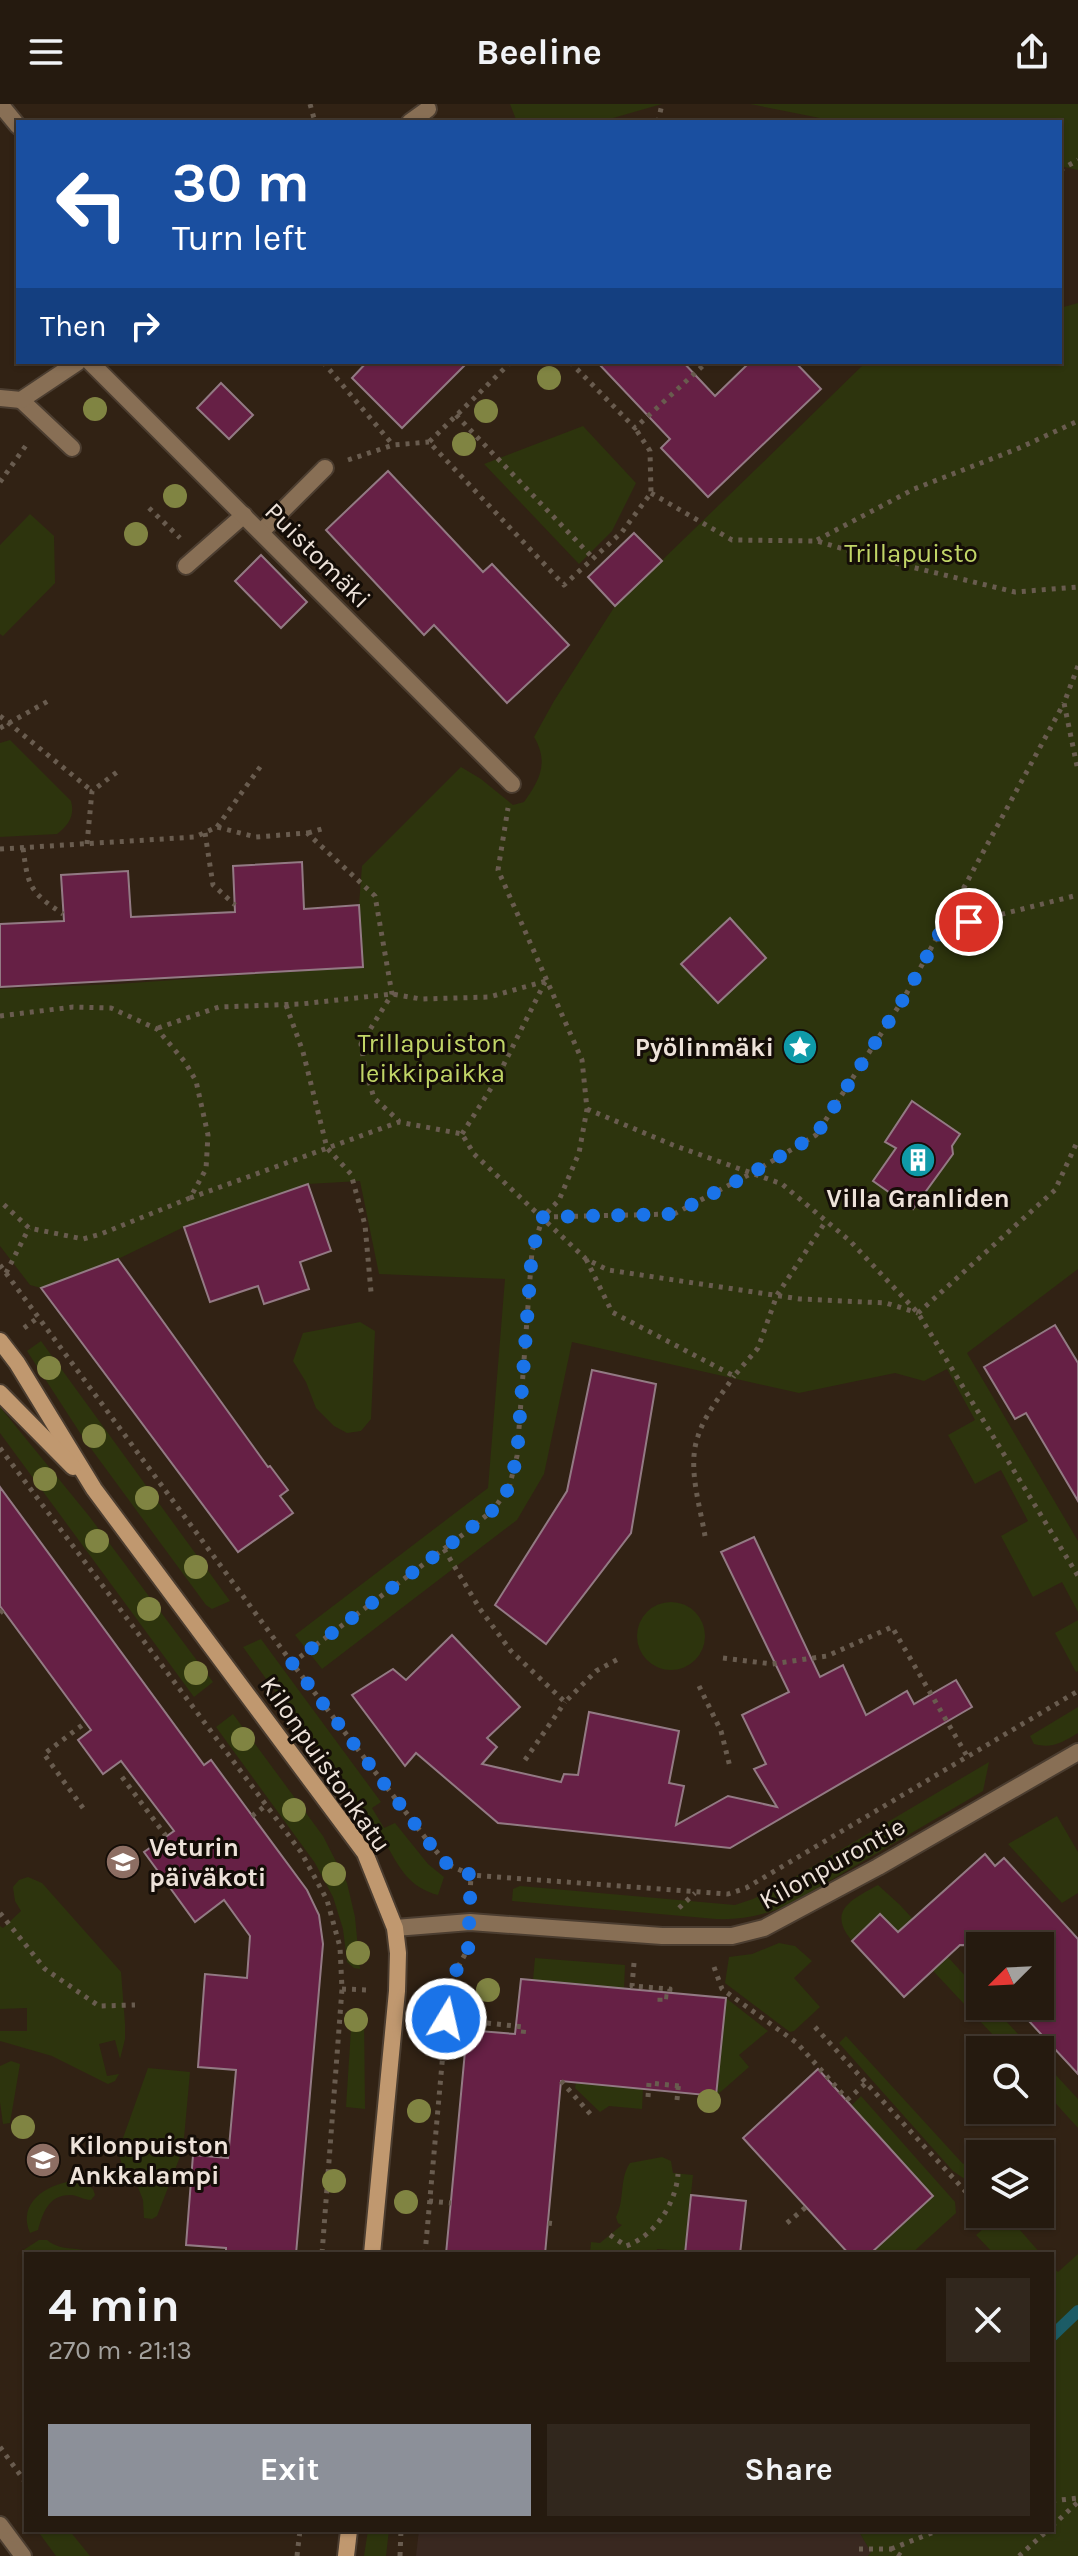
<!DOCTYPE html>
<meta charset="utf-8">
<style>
:root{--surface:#251a0f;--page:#31271d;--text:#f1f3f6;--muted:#a3a19e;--line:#42382f;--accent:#8c9099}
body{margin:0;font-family:Karla,sans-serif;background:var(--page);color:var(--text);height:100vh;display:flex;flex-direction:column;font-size:30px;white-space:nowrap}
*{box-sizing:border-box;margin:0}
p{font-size:26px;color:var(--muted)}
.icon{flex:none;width:44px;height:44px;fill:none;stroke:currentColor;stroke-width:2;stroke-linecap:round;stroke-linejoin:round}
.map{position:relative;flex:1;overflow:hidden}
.drawer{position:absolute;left:24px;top:2148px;width:1030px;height:280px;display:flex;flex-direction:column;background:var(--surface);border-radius:0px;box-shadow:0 2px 6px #0004,0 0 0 2px var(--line)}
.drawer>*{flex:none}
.guide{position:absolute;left:16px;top:16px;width:1046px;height:244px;border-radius:0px;box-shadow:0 2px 6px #0004,0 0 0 2px var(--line);background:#1a4fa0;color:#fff;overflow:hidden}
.needle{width:52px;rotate:246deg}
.fabs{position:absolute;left:966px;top:1828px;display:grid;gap:16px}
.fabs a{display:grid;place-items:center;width:88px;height:88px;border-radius:0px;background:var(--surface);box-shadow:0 2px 6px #0004,0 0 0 2px var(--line);font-size:40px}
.pin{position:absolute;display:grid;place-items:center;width:68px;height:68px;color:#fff;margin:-34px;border:4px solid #fff;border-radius:50%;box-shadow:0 2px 8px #0007}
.me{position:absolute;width:88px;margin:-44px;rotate:9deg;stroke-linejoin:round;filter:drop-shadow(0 0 6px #0008)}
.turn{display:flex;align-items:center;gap:28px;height:168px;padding:0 24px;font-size:36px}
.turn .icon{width:104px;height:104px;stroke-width:2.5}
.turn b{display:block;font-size:56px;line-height:68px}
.then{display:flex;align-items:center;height:76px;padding:0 24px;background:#0003;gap:16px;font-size:30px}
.round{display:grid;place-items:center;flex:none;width:84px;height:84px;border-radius:0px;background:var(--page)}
.overview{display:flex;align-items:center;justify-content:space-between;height:136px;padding:0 24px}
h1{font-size:48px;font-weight:700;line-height:60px}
.cta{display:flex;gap:16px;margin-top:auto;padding:16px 24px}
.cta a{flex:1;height:92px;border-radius:0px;background:var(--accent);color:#fff;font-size:32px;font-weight:700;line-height:92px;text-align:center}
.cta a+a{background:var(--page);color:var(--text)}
header{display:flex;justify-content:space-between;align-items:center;height:104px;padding:0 24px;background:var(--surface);font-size:36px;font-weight:700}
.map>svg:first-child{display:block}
.commercial{fill:#392820}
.green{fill:#2d340d}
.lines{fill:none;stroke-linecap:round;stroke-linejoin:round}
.stream{stroke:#1c5c66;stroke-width:12}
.building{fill:#662045;stroke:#937a84;stroke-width:2}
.lane-casing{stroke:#4b3d30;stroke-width:20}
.street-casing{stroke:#4b3d30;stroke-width:20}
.secondary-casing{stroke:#4b3d30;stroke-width:20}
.path{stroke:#695c4f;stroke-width:5;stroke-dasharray:4 6;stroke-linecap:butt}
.lane{stroke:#886f55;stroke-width:16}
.street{stroke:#886f55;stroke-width:16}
.secondary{stroke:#c0986f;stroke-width:16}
.tree{fill:#808442}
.route{stroke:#1a73e8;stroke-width:14;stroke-dasharray:0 25.2}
.labels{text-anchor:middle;stroke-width:6;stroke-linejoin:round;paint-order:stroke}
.park-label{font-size:26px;fill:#c1d567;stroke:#140d07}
.street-label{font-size:26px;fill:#ede2d9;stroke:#140d07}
.poi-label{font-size:26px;font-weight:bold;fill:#ede2d9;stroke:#140d07;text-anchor:start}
</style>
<header><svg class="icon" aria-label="menu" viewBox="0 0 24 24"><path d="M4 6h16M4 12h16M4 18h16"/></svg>Beeline<svg class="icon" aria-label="share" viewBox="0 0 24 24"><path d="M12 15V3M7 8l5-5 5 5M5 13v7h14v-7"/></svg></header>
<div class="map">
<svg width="1078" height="2452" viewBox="0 0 1078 2452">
<rect width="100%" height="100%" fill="#312214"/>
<polygon class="commercial" points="419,2426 858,2426 872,2448 868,2452 416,2452"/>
<g class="green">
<polygon points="510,0 662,0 599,18 517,18"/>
<polygon points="750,0 1078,0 1078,66 1060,62 1060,18 840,18"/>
<path d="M1078 199V1165L967 1249 1078 1437V1508L1062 1478 1033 1493 1001 1432 1028 1417 1001 1366 975 1380 948 1331 975 1316 947 1265 924 1277 895 1269 799 1289 572 1238 544 1370 517 1416 322 1565 295 1531 488 1384 505 1175 379 1170 360 1077 308 1080 184 1123 118 1155 41 1184 30 1181 0 1142V885L117 880 362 863 359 801 362 762 461 663 481 675 513 701 524 698C540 676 549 658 534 633L554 597 615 502 862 262 877 258H1060V204Z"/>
<polygon points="583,322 636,379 612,427 579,460 484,360"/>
<polygon points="30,410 54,432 55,479 3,532 0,530 0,441"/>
<path d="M10 636 71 697C75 711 69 721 57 730L0 733V639Z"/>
<polygon points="360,1218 375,1227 371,1315 361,1327 347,1329 334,1322 316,1304 306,1278 293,1257 303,1229"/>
<polygon points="41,1237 230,1497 212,1505 206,1501 84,1335 27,1247"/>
<polygon points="0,1303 89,1412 213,1578 194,1593 0,1329"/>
<circle cx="671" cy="1532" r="34"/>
<polygon points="1078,1516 1078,1567 1076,1568 1055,1529"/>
<path d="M261 1535 381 1698 372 1704 384 1724 395 1719 428 1760 444 1773 438 1791C409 1783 400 1765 386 1740L243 1543Z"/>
<path d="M1078 1603V1629C1063 1638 1052 1645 1034 1640L1030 1632Z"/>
<polygon points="233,1610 323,1732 347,1779 355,1813 360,1865 354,1864 347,1858 343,1825 333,1793 315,1759 216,1623"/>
<path d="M989 1658 983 1687 787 1802C763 1811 742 1816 716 1815L512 1797 513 1785 520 1782 735 1801 753 1795 783 1780Z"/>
<polygon points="1057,1712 1078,1748 1078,1789 1062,1799 1008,1740"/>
<polygon points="28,1773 42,1779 121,1868 125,1920 125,1935 120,1955 115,1936 99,1940 107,1972 119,1970 115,1977 108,1980 52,1952 0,1937 0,1927 27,1927 27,1904 0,1905 0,1822 3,1824 21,1807 15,1797 13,1783 19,1776"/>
<path d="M878 1781 900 1801 980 1888V1902H992L1033 1946H1007L881 1811 852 1837C826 1806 853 1795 878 1781Z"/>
<polygon points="779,1839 795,1842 812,1857 794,1874 820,1903 794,1927 790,1928 725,1879 729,1853 752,1850"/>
<polygon points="535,1854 625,1861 624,1885 533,1876"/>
<polygon points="726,1894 768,1927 739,1951 749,1963 716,1992"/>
<polygon points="352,1910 364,1911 365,2005 346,2003"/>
<polygon points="846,1932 963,2060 984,2044 986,2050 980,2050 980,2069 977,2076 969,2078 953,2067 839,1939"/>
<polygon points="1040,1954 1078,1995 1078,2024 1040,1982"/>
<polygon points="11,1957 20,1960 10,2019 3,2020 0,1998 0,1962"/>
<polygon points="148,1964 190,1968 183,2045 157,2112 152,2115 144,2114 143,2096 136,2078 124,2067 118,2048"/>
<polygon points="576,1979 643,1985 642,2005 609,2002 600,2008 575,1984"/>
<polygon points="861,1992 955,2098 956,2109 911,2150 870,2150 933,2092 851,2002"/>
<path d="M662 2053 671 2057 673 2069 693 2071 685 2147 657 2145 656 2150H590L591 2138 600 2139 622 2121 618 2119 616 2113C625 2096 619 2075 630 2059Z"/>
<path d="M72 2077 86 2080 93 2085 95 2091 91 2096C84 2096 79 2092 72 2091 49 2090 43 2108 38 2126L30 2129C17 2099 46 2081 72 2077Z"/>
<polygon points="1000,2110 1006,2110 1041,2150 994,2150 976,2131"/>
<path d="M39 2136H47C63 2149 79 2141 93 2150H26V2153L22 2147Z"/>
<polygon points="1078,2150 1078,2452 868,2452 871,2448 858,2426 1052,2426 1052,2162 1058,2168"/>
<polygon points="37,2426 69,2426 90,2452 56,2452"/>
<polygon points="368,2426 389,2426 386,2452 364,2452"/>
</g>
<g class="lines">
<polyline class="stream" points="1052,2232 1078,2207"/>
</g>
<g class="building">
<polygon points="367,258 468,258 402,324 352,274"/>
<polygon points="597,258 683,258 715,292 750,258 795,258 821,285 708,393 661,344 670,335"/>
<polygon points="221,279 253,311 229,335 197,304"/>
<polygon points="388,367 483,468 492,460 569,541 507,599 434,521 424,531 326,426"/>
<polygon points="634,429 662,457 615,502 588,473"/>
<polygon points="261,451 307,498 281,524 235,477"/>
<polygon points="302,758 304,805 359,801 363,863 0,883 0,820 64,817 61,771 128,767 131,813 235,808 233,762"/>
<polygon points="730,814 766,854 718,899 681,860"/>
<polygon points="912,997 960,1030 952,1042 953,1050 913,1105 873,1077 896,1044 885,1038"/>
<polygon points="308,1080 331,1147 300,1158 309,1185 264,1200 258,1182 210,1198 184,1123"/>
<polygon points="118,1155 268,1363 270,1362 288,1386 280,1392 293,1409 238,1448 41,1184"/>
<polygon points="1055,1221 1078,1259 1078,1397 1026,1309 1015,1315 984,1263"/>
<polygon points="592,1266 656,1280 631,1429 546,1540 495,1501 567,1387"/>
<polygon points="0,1383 204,1661 211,1656 307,1786 319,1811 323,1840 296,2150 226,2150 226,2144 186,2141 193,2051 228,2054 236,1966 198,1963 205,1870 247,1874 250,1832 224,1796 195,1818 144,1748 174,1727 121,1657 103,1670 78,1636 91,1626 0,1502"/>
<polygon points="754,1433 820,1573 843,1561 866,1611 907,1587 914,1600 956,1576 972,1603 730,1744 498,1719 416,1649 405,1662 352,1591 393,1565 406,1576 452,1531 520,1603 487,1634 497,1643 482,1660 561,1678 564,1670 578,1671 589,1608 679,1627 669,1679 684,1682 676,1721 728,1692 777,1703 754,1665 766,1660 742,1611 789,1588 721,1448"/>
<polygon points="985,1750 995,1762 1004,1754 1078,1835 1078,1970 1015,1902 1040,1902 1040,1842 960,1841 904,1893 852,1837 880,1810 898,1828"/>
<polygon points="521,1875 726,1894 716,1992 561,1977 545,2150 446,2150 467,1926 515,1930"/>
<polygon points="818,1965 933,2092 870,2150 849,2150 743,2034"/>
<polygon points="691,2091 746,2097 740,2150 685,2150"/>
</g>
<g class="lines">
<g class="lane-casing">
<g id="lane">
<polyline points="0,0 18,22"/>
<polyline points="21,296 72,344"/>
<polyline points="262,427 325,364"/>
<polyline points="186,462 244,411"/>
</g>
</g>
<g class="street-casing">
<g id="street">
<polyline points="410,18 428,5"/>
<polyline points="90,258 512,680"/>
<polyline points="0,294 21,296 78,258"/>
<polyline points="395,1824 470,1818 662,1832 732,1832 764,1824 878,1763 1078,1648"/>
<polyline points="0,2421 23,2452"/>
</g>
</g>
<g class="secondary-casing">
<g id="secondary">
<polyline points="0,1237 17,1259 94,1385 365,1749 395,1824 398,1849 397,1887 372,2150"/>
<polyline points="0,1289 73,1363"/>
<polyline points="346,2452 349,2426"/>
</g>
</g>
<g class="path">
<polyline points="310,0 315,18"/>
<polyline points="658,18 662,0"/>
<polyline points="1060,66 1078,56"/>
<polyline points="323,258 393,341"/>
<polyline points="511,258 429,338 564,481 622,428 651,389 650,347 635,324"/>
<polyline points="570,258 635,324 707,258"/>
<polyline points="456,311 593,454"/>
<polyline points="348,356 393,341 429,338"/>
<polyline points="0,378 27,340"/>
<polyline points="651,389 732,436 817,437 870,453 1015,488 1078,483"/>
<polyline points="149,404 180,434"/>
<polyline points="817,436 914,385 1017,345 1078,317"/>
<polyline points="1078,562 1064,599 1078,667"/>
<polyline points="0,612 92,687"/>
<polyline points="0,624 50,596"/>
<polyline points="217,723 263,659"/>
<polyline points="205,729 213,781 235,801"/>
<polyline points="308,729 325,724"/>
<polyline points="87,740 92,687 121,665"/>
<path d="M23 744C28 783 30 788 63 810"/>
<polyline points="0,745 195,733 217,723 256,733 307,729 375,792 392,890 361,940 365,964 374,994 399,1017"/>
<polyline points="943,825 1078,791"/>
<polyline points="286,901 303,948 327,1044 351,1070 365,1121 371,1188"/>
<polyline points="0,912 73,903 111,904 157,925 185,958 196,977 208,1031 206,1065 190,1094 101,1130 83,1135 29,1124 0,1097"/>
<polyline points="158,924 219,903 301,900 392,890 421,895 489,893 546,877"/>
<polyline points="587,1005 673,1041 782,1080 850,1137 918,1209 1078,1472"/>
<polyline points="462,1030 495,978 545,878"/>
<polyline points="190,1094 399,1018 462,1030 474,1050 586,1155 608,1166 800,1195 886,1199 918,1209"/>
<polyline points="544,1113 674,1110 752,1069 816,1031 904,894 1064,599"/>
<polyline points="586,1155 612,1208 734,1272 758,1244 777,1191 826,1117"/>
<polyline points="0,1161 292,1559 430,1740 447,1760 471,1771 728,1790 746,1784 1078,1587"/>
<polyline points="6,1169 29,1124"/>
<polyline points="918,1209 1055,1086 1078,1036"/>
<polyline points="24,1224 39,1213"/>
<polyline points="0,1344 301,1748 327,1796 340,1843 342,1885 322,2150"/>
<path d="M705 1432C700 1401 687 1363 698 1332 705 1310 722 1290 734 1272"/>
<polyline points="444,1445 480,1505 511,1547 565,1598 596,1567 620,1554"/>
<polyline points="0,1509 3,1506"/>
<polyline points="723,1554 772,1560 827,1552 892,1523 967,1652"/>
<polyline points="292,1559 465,1429 493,1406 509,1384 517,1352 532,1147 543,1113 559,1096 579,1049 587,1005 582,956 498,766 508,704"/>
<polyline points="699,1582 721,1627 730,1663"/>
<polyline points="525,1656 565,1598"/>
<polyline points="122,1673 166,1732"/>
<polyline points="83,1704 44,1650 85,1619"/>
<polyline points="252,1712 265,1702"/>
<polyline points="470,1791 471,1771"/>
<polyline points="679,1804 695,1789"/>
<polyline points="0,1809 45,1865 99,1902 135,1901"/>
<polyline points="634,1859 632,1882 670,1885 669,1893 660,1892 660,1900 662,1900"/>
<polyline points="714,1863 722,1885 797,1939 847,1995"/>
<polyline points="342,1885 369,1886"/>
<polyline points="423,1891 449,1894"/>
<polyline points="487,1919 524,1923 523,1931"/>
<polyline points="815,1923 978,2101"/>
<polyline points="561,1977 593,2013"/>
<polyline points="648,1993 649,1979 679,1982"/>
<polyline points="677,1996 679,1976"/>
<polyline points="847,1996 866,1979"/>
<polyline points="429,2097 451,2099"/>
<polyline points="548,2119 556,2120"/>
<polyline points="787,2119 806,2103"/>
<path d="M610 2131 626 2142C655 2132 676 2099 678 2070"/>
<polyline points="425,2150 446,1915 453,1872 468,1845"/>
<polyline points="0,2343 26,2379"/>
<polyline points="1052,2397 1078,2394"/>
<polyline points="1052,2422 1078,2398"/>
<polyline points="859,2445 891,2445 901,2452"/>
<polyline points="891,2445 939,2426"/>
<polyline points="297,2452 300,2426"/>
<polyline points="400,2452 401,2426"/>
<polyline points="1019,2452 1048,2426"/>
</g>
<use href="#lane" class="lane"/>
<use href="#street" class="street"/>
<use href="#secondary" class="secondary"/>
</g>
<g class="tree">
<circle cx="549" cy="274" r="12"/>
<circle cx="95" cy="305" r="12"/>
<circle cx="486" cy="307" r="12"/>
<circle cx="464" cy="340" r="12"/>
<circle cx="175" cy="392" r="12"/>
<circle cx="136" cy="430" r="12"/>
<circle cx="49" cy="1264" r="12"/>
<circle cx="94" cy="1332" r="12"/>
<circle cx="45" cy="1375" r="12"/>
<circle cx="147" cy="1394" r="12"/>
<circle cx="97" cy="1437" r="12"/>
<circle cx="196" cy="1463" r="12"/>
<circle cx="149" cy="1505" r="12"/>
<circle cx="196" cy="1569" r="12"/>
<circle cx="243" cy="1635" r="12"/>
<circle cx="294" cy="1706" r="12"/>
<circle cx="334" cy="1770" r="12"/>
<circle cx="358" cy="1849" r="12"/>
<circle cx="488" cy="1886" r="12"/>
<circle cx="356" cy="1916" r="12"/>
<circle cx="426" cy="1928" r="12"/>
<circle cx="709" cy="1997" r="12"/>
<circle cx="419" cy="2007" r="12"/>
<circle cx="23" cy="2023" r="12"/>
<circle cx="334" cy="2077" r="12"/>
<circle cx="406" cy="2098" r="12"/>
</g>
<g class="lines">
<polyline class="route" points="446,1915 453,1872 468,1847 471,1771 447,1760 430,1740 292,1559 465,1429 493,1406 509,1384 517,1352 532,1147 543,1113 674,1110 752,1069 816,1031 904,894 942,825 969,818"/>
</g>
<defs>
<g id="sight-disc" transform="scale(1.8)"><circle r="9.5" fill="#0f9aa8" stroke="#140d07"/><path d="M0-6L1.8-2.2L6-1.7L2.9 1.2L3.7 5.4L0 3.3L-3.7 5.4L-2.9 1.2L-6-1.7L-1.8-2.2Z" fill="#fff"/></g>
<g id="building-disc" transform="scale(1.8)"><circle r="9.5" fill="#0f9aa8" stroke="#140d07"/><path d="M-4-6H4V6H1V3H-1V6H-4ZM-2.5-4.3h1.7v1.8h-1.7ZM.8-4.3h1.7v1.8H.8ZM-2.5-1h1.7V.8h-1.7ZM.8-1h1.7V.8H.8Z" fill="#fff"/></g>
<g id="school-disc" transform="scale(1.8)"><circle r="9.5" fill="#8d6e63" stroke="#140d07"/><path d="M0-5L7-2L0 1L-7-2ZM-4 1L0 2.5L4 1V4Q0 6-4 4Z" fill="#fff"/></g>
</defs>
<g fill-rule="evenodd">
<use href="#sight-disc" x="800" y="943"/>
<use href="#building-disc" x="918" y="1056"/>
<use href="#school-disc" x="123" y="1758"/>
<use href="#school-disc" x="43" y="2056"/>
</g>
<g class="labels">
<g class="park-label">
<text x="911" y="458">Trillapuisto</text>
<text x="432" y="948">Trillapuiston<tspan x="432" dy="30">leikkipaikka</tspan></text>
</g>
<g class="street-label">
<text transform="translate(318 451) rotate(45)" y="9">Puistomäki</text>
<text transform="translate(326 1660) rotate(55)" y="9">Kilonpuistonkatu</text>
<text transform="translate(832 1759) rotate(-29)" y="9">Kilonpurontie</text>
</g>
<g class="poi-label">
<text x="774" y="952" text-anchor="end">Pyölinmäki</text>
<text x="918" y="1103" text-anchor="middle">Villa Granliden</text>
<text x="149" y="1752">Veturin<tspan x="149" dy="30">päiväkoti</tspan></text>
<text x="69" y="2050">Kilonpuiston<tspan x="69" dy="30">Ankkalampi</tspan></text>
</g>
</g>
</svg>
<div class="fabs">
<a><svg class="needle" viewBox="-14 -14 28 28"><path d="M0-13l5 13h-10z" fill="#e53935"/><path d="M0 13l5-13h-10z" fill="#a3a19e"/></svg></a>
<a><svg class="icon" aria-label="search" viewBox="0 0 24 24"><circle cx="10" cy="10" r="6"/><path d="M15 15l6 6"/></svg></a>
<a><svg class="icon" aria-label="layers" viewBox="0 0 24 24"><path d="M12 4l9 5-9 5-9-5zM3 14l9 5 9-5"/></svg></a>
</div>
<div class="pin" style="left:969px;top:818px;background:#d93025"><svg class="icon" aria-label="arrive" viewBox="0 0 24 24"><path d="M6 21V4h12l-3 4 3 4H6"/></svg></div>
<svg class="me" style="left:446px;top:1915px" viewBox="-20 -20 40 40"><circle r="17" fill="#1a73e8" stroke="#fff" stroke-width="3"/><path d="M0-11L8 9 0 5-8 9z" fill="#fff"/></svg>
<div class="guide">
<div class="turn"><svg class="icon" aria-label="left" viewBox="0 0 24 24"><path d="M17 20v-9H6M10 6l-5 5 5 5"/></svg><div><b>30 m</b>Turn left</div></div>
<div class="then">Then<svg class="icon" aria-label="right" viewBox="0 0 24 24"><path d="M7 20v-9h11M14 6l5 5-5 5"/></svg></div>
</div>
<section class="drawer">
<div class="overview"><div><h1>4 min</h1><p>270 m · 21:13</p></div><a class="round"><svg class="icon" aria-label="close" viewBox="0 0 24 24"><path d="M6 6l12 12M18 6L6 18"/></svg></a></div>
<div class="cta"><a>Exit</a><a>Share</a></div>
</section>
</div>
